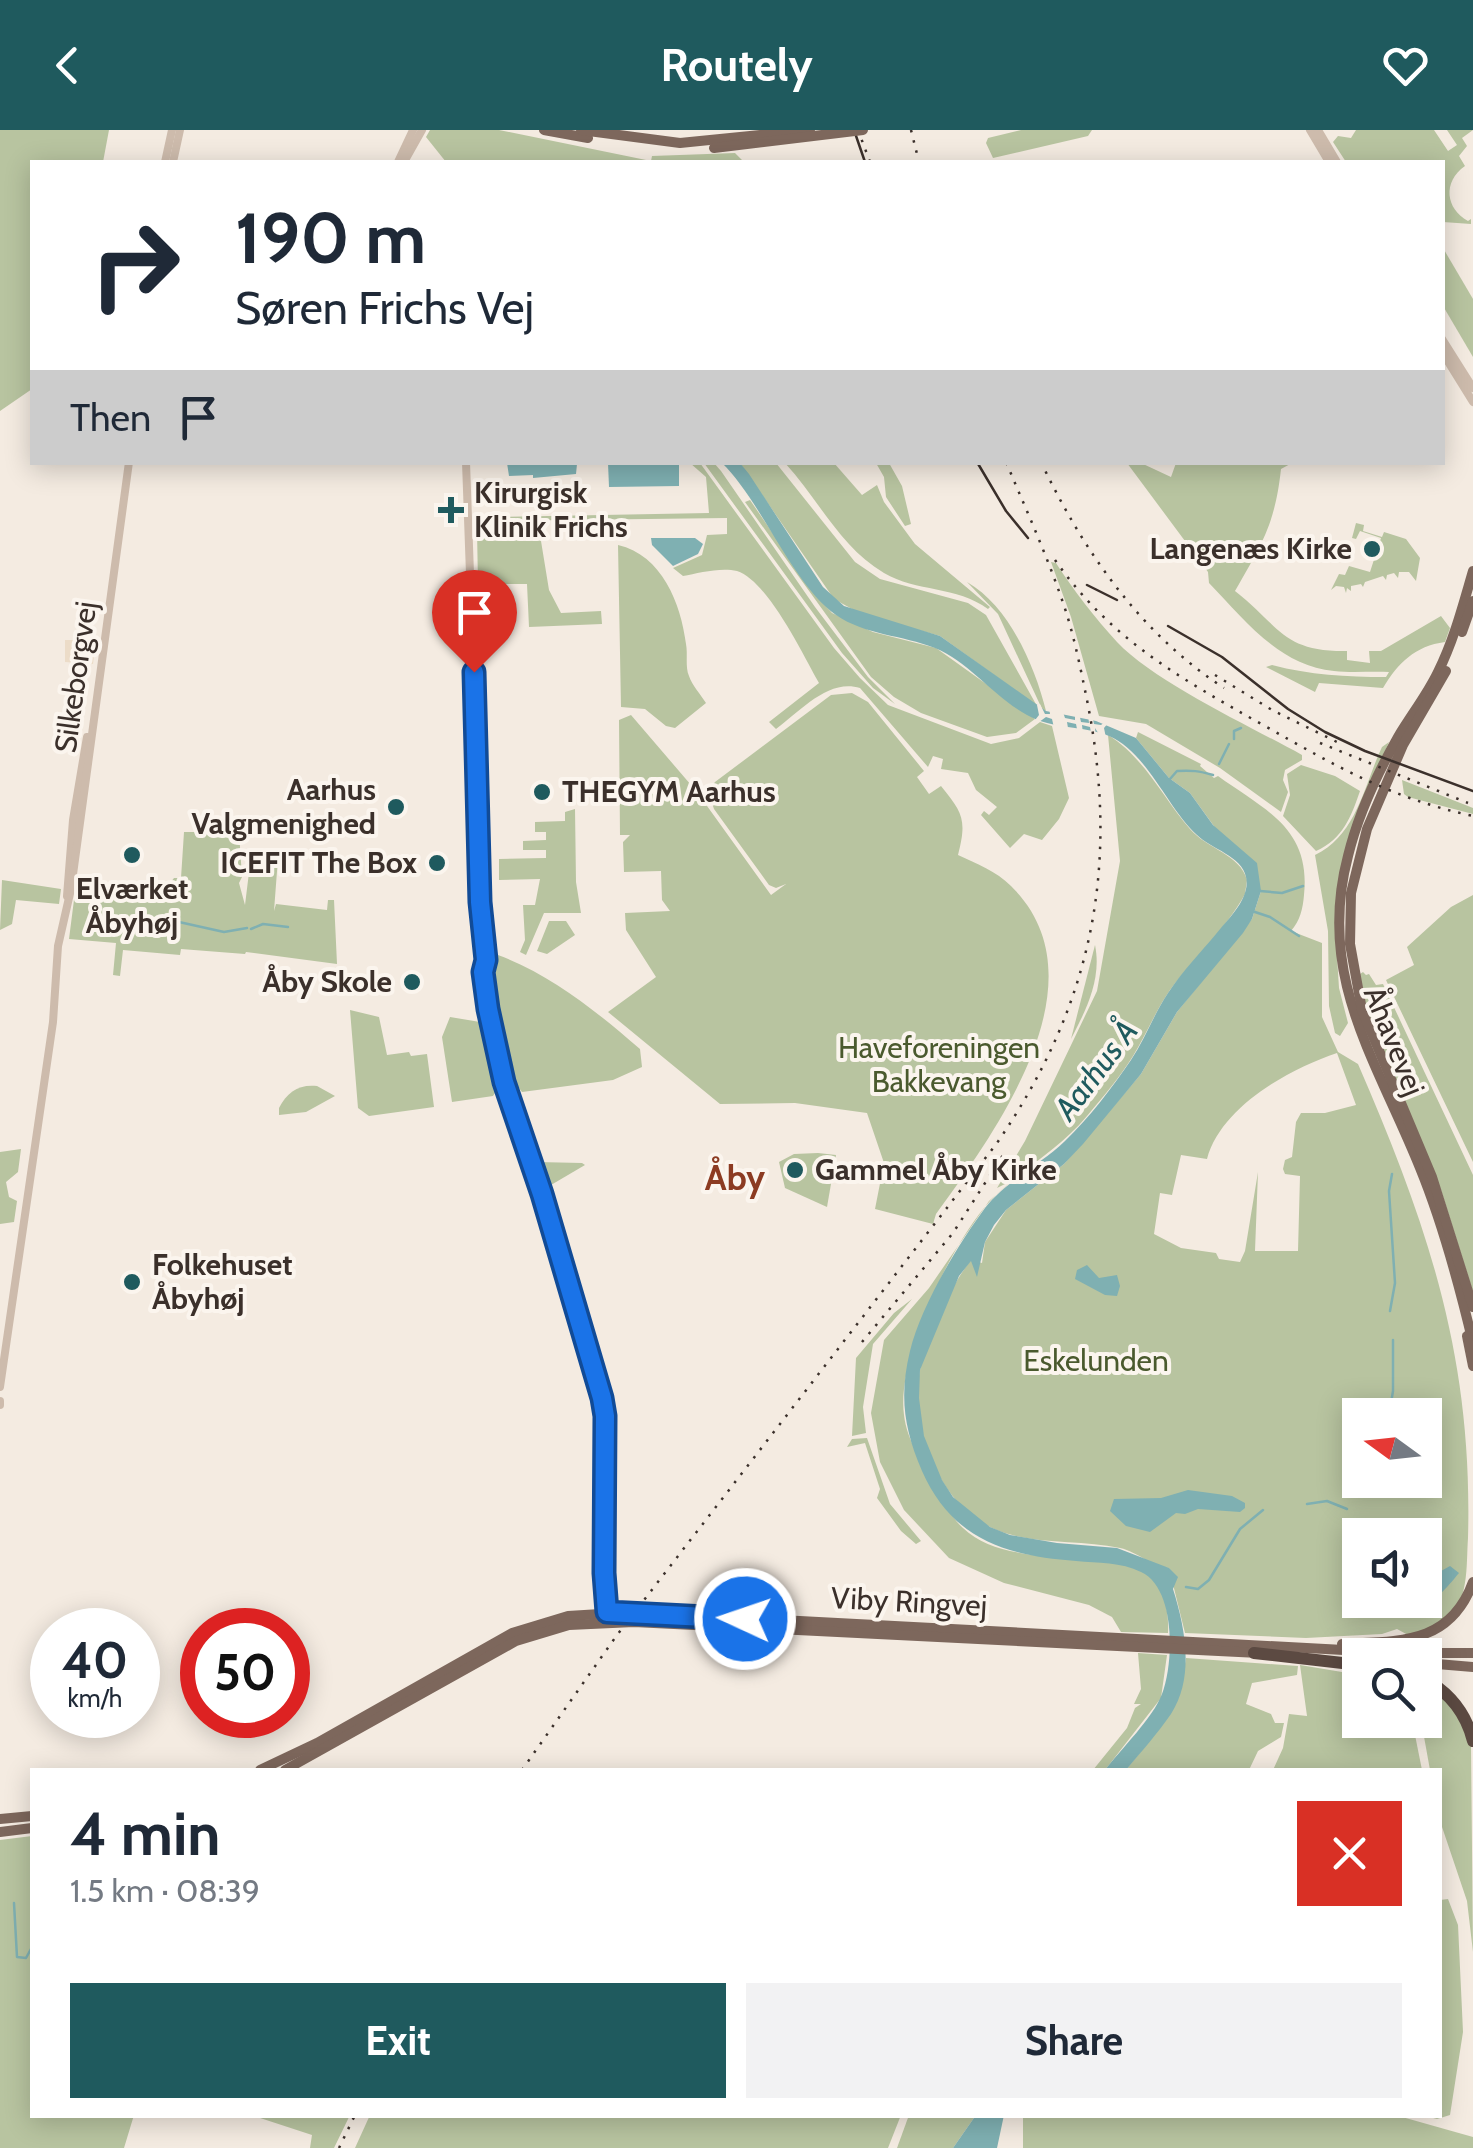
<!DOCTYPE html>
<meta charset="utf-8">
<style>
:root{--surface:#fff;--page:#f2f2f3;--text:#1f2937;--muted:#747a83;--accent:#1f5a5e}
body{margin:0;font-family:Cabin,sans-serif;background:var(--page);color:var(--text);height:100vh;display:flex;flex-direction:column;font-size:38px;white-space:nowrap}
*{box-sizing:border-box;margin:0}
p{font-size:32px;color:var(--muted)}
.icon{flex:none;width:55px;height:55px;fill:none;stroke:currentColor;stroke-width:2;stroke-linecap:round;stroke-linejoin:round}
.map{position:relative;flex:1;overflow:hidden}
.details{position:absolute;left:30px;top:1638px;width:1412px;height:350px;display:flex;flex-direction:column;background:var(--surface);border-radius:0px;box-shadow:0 5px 25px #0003}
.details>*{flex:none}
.guide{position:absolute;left:30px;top:30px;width:1415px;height:305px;border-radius:0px;box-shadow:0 5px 25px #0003;background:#fff;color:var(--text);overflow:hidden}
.needle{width:65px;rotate:285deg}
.tools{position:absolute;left:1342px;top:1268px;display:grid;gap:20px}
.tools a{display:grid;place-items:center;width:100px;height:100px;border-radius:0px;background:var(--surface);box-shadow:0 5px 25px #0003;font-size:50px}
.speed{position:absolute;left:30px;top:1478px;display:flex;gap:20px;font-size:50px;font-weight:700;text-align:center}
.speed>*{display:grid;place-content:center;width:130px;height:130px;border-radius:50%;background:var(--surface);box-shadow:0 5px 25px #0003;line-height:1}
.speed small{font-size:25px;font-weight:400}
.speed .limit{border:15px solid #d22;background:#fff;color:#111}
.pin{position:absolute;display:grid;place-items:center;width:85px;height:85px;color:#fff;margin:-102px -42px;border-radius:50% 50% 50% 0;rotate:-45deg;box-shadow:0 0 10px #0007}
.pin .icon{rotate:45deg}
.me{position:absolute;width:110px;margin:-55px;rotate:273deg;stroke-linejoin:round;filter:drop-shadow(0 0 8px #0008)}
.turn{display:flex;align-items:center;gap:35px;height:210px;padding:0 40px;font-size:45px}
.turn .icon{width:130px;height:130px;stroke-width:2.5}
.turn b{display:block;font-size:70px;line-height:85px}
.then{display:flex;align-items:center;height:95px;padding:0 40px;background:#0003;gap:20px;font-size:38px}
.round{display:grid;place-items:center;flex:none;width:105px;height:105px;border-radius:0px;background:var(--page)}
.overview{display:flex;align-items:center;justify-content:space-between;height:170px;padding:0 40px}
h1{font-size:60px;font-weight:800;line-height:75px}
.primary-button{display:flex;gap:20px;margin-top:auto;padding:20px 40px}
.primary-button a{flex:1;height:115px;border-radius:0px;background:var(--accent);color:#fff;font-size:40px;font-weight:800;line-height:115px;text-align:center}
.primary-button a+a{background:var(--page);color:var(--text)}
header{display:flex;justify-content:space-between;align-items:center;height:130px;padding:0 40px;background:var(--accent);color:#fff;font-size:45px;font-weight:800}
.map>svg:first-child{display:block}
.green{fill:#b8c4a0;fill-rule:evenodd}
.plaza{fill:#ecdcc8}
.water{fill:#7fb0b2}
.pier{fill:#f4ebe1}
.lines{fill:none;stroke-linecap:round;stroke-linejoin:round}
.stream{stroke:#7fb0b2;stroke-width:2.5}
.minor{stroke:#cdbbac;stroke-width:8}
.major{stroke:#7d675c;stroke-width:10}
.highway{stroke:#5c4a42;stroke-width:12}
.tram{stroke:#3b302b;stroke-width:2.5}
.rail{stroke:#3b302b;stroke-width:2.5;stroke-dasharray:2.5 8;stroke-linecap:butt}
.major-bridge{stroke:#7d675c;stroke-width:10}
.route-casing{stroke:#114b97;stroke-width:25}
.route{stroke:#1a73e8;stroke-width:18}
.poi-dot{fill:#1f5a5e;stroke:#fbf5ee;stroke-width:4}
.labels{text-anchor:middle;stroke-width:8;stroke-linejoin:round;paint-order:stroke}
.poi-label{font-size:30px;font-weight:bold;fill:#3b302b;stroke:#fbf5ee;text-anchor:start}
.street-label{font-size:30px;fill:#3b302b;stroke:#fbf5ee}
.park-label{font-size:30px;fill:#4a5a2e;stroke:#fbf5ee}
.water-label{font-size:32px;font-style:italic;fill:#1f5a5e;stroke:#fbf5ee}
.quarter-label{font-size:35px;font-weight:bold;fill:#8c3b22;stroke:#fbf5ee}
</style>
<header><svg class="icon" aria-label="back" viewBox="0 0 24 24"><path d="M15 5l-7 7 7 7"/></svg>Routely<svg class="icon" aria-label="heart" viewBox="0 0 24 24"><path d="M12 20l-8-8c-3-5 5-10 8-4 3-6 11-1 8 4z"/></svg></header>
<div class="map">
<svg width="1473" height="2018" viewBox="0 0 1473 2018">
<rect width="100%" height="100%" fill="#f4ebe1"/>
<g class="green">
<polygon points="0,0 109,0 103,32 32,32 32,259 0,281"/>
<polygon points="430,0 499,0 651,31 652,26 735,23 744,32 446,32 426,7"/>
<polygon points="1021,0 1092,0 1088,6 993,28 986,13 988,8"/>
<path d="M1356 0H1434L1448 21 1457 15 1447 0H1473L1462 8 1467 16 1459 26 1465 36C1442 52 1446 79 1468 91L1471 89V94L1443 92 1442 32H1346L1333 12 1338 6 1351 8Z"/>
<polygon points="1443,118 1473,169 1473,227 1443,176"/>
<path d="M690 333H700L834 518 860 548 888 575 991 614 1019 608 1040 592 1052 596 1069 668 1059 689 1042 710 1024 704 1010 718 981 685 984 681 989 685 997 677 976 660 968 643 941 639 943 629 933 626 928 637 860 558C829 548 800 581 776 599L769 592 819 553C803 525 768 451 737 441 721 437 698 443 683 446L673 438 702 425 707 405 727 404V388L493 391 494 387 709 383 706 347Z"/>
<polygon points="704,333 714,333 721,341 815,477 868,547 895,574 873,558 842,523"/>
<polygon points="740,333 776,333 855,432 880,449 968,473 986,485 1037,576 940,506 861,484 834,469"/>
<path d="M785 333H834L862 365 877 355 884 372 915 414 990 477 988 479C957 456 916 462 884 443 840 417 819 370 785 333Z"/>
<polygon points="876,333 889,333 902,356 911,394 905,396 886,367 884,347"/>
<path d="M1127 333H1141L1171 347 1176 333H1292L1281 339C1275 394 1262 414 1235 461 1280 496 1282 522 1347 521V530L1370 533 1369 521H1381L1441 486 1450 498 1445 512C1415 516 1398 533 1383 558L1319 553 1315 562 1266 537 1272 535C1310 545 1346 547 1386 547L1389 542C1372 541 1352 543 1334 541 1279 536 1245 490 1209 453L1208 442Z"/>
<polygon points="750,370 813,462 832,483 873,502 936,518 1035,589 1016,603 987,607 921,583 894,567 871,547 745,372"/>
<polygon points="1356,393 1364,395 1363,401 1382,407 1384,402 1406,409 1420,428 1416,451 1409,442 1399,442 1398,448 1394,443 1387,445 1386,450 1383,446 1365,452 1363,457 1361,454 1351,456 1351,461 1347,458 1346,463 1344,457 1336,456 1331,460 1339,444 1345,445 1349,436 1370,442 1381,408 1360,401 1356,409 1352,408"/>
<polygon points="488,399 524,404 541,411 549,460 561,483 601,481 602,494 529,497 527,454 478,454 477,400"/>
<path d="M618 415C662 425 681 474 686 514 688 524 685 537 689 546 692 555 701 565 706 573L675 598 666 596 645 579 621 577Z"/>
<path d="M1051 432 1056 433C1074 461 1095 488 1117 512 1156 553 1250 596 1302 625V630L1285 640 1283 650 1288 662 1281 682 1220 638 1146 594 1099 586 1071 487Z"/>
<path d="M967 452C1009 476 1035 536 1046 581L1042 579 998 484Z"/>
<path d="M852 563 868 572 924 641 917 647 929 664 941 656C963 683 967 690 958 725 977 734 996 741 1011 756 1107 850 996 1001 936 1084L933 1094 875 1079 884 1033 867 983 795 973 720 974 608 882 656 847 626 800 625 783 670 781 662 770 661 741 624 742 623 712 630 705H620L619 590 631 585 697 662 771 765 786 754 776 758 769 755 714 679 708 661 715 652 831 565Z"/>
<path d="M1138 602 1201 634 1200 636 1214 648 1218 646C1265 680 1311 698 1304 765 1303 778 1300 791 1291 801L1322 813V887L1338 922 1358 934C1429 1098 1473 1228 1468 1408 1466 1435 1470 1473 1444 1492 1435 1498 1419 1501 1408 1505L1397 1499 1382 1504 1306 1508 1185 1503 1169 1438C1152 1437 1138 1422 1120 1418 1078 1409 1032 1416 992 1398 939 1374 909 1296 920 1240 926 1208 951 1155 971 1130L982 1133 985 1112 1006 1080 1064 1034 1141 944 1177 882 1252 789 1261 761 1190 663 1169 648 1136 608ZM1337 923 1356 975 1325 983H1301L1296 992 1292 1027 1285 1030 1283 1039 1285 1044 1300 1046 1298 1121H1255L1258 1042 1245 1121 1240 1132 1219 1129 1216 1123 1181 1118 1154 1104 1160 1063 1172 1065 1181 1025 1207 1029C1221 977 1289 939 1337 923ZM1360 1285H1425V1350H1360ZM1360 1405H1425V1470H1360Z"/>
<path d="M1108 605C1145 628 1163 668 1190 699 1207 719 1240 724 1247 750L1245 764C1226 799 1194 828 1170 860 1156 880 1146 905 1133 926 1120 947 1103 967 1087 986 1059 1020 1020 1040 990 1071 952 1112 896 1229 904 1285 907 1311 922 1331 935 1353 943 1367 951 1388 963 1398 1010 1443 1116 1416 1151 1447 1166 1460 1169 1485 1168 1503L1121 1502 1112 1487 1089 1475 1004 1453 949 1428 904 1380 880 1332 871 1283 884 1210 929 1158 989 1071 1013 1050 997 1058 1025 1011 1097 861 1120 731Z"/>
<path d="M1389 612 1353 698 1336 811 1339 858 1348 893 1340 906 1335 903 1329 876 1328 801 1315 725C1357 705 1364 655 1382 617Z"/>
<path d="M1301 635 1335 646 1360 661C1351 687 1343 709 1316 721L1283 686 1290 665 1287 644Z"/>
<polygon points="1402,650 1473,678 1473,684 1408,667 1404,664"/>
<polygon points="575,679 576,752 581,783 544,783 526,825 520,822 525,810 523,775 535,775 540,749 499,750 499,729 546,728 546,720 523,720 523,711 546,710 546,702 535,702 535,692 565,691 565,682"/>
<polygon points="184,702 239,702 242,747 239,753 245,775 251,726 278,728 274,781 276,774 327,780 328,770 334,770 337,834 246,822 245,824 181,819 180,825 123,820 120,846 113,845 116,813 69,809 75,762 159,768 174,748 181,748"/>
<polygon points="2,750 61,759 59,774 16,770 12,794 0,800"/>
<polygon points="1473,765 1473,1032 1386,850 1414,835 1407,817 1451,777"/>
<polygon points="549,791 566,791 575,805 547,824 537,821"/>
<path d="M1095 815C1102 849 1086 880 1071 909Z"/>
<path d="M498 825C552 845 597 882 640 919L642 937 613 950 522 962 519 958 515 959C500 919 491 873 490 831L492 826Z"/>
<polygon points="1363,842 1366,845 1369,844 1376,855 1383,854 1473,1045 1473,1162 1441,1060 1366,881 1357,846"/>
<polygon points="350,880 379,887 387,925 409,922 411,926 427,924 434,977 369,986 358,978"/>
<polygon points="450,887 480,892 498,958 493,966 452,972 442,907"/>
<path d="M317 956 335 966 306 982 279 985V978C287 962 299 954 317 956Z"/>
<polygon points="21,1019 18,1042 6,1052 9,1067 17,1071 14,1092 0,1094 0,1022"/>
<polygon points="818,1023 836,1025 827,1077 785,1058 779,1032 794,1024"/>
<polygon points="537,1032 582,1033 585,1035 551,1055 545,1053"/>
<polygon points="912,1169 873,1214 863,1277 866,1303 852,1306 856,1228 894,1183"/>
<polygon points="867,1308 890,1374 921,1411 916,1414 901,1401 877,1368 880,1359 865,1313 847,1317 852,1309"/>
<polygon points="1138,1523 1167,1525 1161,1568 1105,1640 1093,1640 1127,1598 1135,1578 1141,1574 1134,1574 1141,1559"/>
<path d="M1186 1528 1298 1536 1297 1545 1252 1553 1246 1574 1271 1584 1275 1593H1284L1281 1607 1258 1621 1249 1640H1126C1159 1598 1178 1583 1186 1528Z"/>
<polygon points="1300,1535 1360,1545 1360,1590 1412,1590 1422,1640 1273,1640 1283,1618 1289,1584 1307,1586"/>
<polygon points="1425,1554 1458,1582 1471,1614 1473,1822 1467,1771 1440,1691 1440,1640 1430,1640 1421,1590 1425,1590"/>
<polygon points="32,1706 32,1985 134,1985 124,2018 0,2018 0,1710"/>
<polygon points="1448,1769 1458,1795 1463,1902 1450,1985 1437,1989 1422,1985 1440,1985 1440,1770"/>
<polygon points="251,1985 350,1985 334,2018 310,2018 312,2005"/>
<polygon points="370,1985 901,1985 888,2018 355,2018"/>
<polygon points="909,1985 976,1985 953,2018 897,2018"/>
<polygon points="1023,1985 1395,1985 1473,2007 1473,2018 1023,2018"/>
</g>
<polygon class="plaza" points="65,510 96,510 93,534 65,532"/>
<g class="water">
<polygon points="507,333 577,332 577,334 576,344 533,348 533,345 509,346"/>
<polygon points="608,333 679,333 679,356 609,357"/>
<path d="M722 333H740L749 344 823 457 844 476 940 506 1046 581 1096 591 1136 608 1169 648 1190 663 1213 695 1257 733 1261 761 1252 789 1243 803 1177 882 1141 944 1083 1014 1064 1034 1006 1080 994 1095 985 1112 977 1147 971 1131 959 1146 920 1240 919 1268 924 1306 942 1350 953 1367 990 1397 1010 1405 1057 1413 1117 1418 1169 1438 1178 1447 1173 1459C1185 1497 1195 1547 1171 1584 1158 1603 1141 1622 1126 1640H1105C1121 1619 1153 1588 1162 1564 1174 1533 1176 1458 1141 1442 1121 1432 1098 1433 1076 1431 1006 1426 952 1409 922 1341 904 1299 899 1266 910 1221 921 1176 957 1116 985 1078 1006 1051 1040 1035 1065 1011 1089 988 1112 958 1131 930 1145 909 1154 884 1168 863 1182 842 1200 823 1216 804 1228 789 1251 768 1246 747 1242 726 1211 719 1197 705 1168 679 1147 622 1109 606 1083 595 1053 600 1027 585 994 567 969 532 935 518 902 505 865 505 836 485 792 454 762 372 722 333Z"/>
<polygon points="651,408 695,408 703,414 698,424 673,436 652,415"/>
<polygon points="1087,1135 1099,1148 1117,1145 1120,1156 1117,1166 1105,1165 1075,1149 1077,1140"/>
<polygon points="1188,1360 1232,1366 1245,1373 1245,1378 1240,1382 1198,1379 1185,1384 1176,1383 1150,1402 1126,1396 1110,1381 1114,1369 1161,1368"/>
<path d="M1450 1436 1459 1443C1443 1462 1431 1479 1406 1470H1425V1450Z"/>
<polygon points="976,1985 1004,1985 997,2018 953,2018"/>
</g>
<polygon class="pier" points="1040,574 1045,584 1050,584 1049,577 1062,579 1065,588 1075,590 1075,582 1079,583 1081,592 1089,593 1088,584 1092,585 1094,594 1101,595 1107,590 1109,592 1104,598 1106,608 1102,609 1095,598 1096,609 1092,608 1090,597 1082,595 1083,604 1078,604 1076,594 1067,592 1069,604 1055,602 1052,589 1046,587 1035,595 1032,594 1039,585 1037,575"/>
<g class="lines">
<g class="stream">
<polyline points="1234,609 1234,601 1241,598"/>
<polyline points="1219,634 1229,614"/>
<path d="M1170 649 1177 641C1192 640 1199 641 1213 645"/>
<polyline points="1260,761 1282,763 1303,756"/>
<polyline points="1252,781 1270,787 1299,806"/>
<polyline points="135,790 151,798"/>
<polyline points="179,792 224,802 247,798"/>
<polyline points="251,799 263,794 288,797"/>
<polyline points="1390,1181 1395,1153 1389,1061 1392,1044"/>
<polyline points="1389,1285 1393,1261 1393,1210"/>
<polyline points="1362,1364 1369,1350"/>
<polyline points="1307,1374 1327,1371 1347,1379"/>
<polyline points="1186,1457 1198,1459 1209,1450 1240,1399 1263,1380"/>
<polyline points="14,1773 17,1827 26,1828 32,1817"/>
</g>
<g class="minor">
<polyline points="1310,0 1329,32"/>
<polyline points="1318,0 1337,32"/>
<polyline points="165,32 172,0"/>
<polyline points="173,32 180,0"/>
<polyline points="398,32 413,0"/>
<polyline points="404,32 422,0"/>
<polyline points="1442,209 1473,258"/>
<polyline points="1442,222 1473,272"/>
<polyline points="466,332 484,837"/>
<polyline points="67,766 73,690 87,607"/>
<polyline points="482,786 480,828 493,911 602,1267 605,1286 601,1475 604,1486"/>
<polyline points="532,1045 545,1088"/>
<polyline points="591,1242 601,1297"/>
<polyline points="0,1257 53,892 58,816 71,759 129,332"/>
<polyline points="0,1271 0,1275"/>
<polyline points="602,1486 607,1482 605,1448"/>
</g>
<g class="major">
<polyline points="544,0 588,8"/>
<polyline points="581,0 680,13 810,0"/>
<path d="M1473 441C1463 475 1454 510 1438 542 1427 565 1411 585 1398 607 1377 644 1358 685 1348 726 1316 847 1377 931 1420 1038 1443 1094 1459 1154 1473 1213"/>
<polyline points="1462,502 1473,471"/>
<polyline points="1446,541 1403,615 1367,699 1351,763 1350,814 1362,880 1432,1047 1473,1177"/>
<polyline points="1467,1206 1473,1236"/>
<path d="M1342 1514C1399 1511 1450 1515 1473 1452"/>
<polyline points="1425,1533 1473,1537"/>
<polyline points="260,1640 317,1613 512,1503 568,1486 633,1482 1399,1523 1473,1523"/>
<polyline points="285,1640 516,1511 569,1495 634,1492 1259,1523"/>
<polyline points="0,1689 32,1686"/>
<polyline points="0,1702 32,1698"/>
</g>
<g class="highway">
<polyline points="1254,1523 1360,1535"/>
<path d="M1425 1549C1450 1563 1466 1583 1473 1611"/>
</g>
<g class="tram">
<polyline points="854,0 865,32"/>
<polyline points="977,332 1006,381 1028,408"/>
<polyline points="1087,455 1117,470"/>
<polyline points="1168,496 1222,527 1288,579 1325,602 1365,621 1473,661"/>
</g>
<g class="rail">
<polyline points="858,0 870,32"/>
<polyline points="911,0 919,32"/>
<path d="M1041 332C1084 422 1140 503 1224 558"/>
<path d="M1055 430C1111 510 1180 548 1263 595 1336 636 1390 668 1473 686"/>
<polyline points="1215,545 1272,580 1337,612"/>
<polyline points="1320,613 1468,673"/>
<polyline points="862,1212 953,1103 1003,1025"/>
<path d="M522 1640 617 1505 997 1013C1093 873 1120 736 1087 570 1080 536 1073 500 1061 467 1045 421 1025 377 1006 332"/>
<polyline points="339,2018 355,1985"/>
</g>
<polyline class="major-bridge" points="714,18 863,0"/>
</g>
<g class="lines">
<g class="route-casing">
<polyline id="route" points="474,542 480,772 486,830 483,842 488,879 504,952 542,1064 602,1268 605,1286 604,1443 607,1482 745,1489"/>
</g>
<use href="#route" class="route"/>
</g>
<g class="poi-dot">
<path d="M446 365h10v10h10v10h-10v10h-10v-10h-10v-10h10z"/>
<circle cx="1372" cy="419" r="10"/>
<circle cx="542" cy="662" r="10"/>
<circle cx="396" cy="677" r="10"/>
<circle cx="132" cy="725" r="10"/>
<circle cx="437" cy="733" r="10"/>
<circle cx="412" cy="852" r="10"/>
<circle cx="795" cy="1040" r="10"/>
<circle cx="132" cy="1152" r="10"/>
</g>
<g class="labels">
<g class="poi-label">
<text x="474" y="373">Kirurgisk<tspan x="474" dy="34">Klinik Frichs</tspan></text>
<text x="1352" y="429" text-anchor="end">Langenæs Kirke</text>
<text x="376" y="670" text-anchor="end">Aarhus<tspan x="376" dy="34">Valgmenighed</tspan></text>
<text x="562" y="672">THEGYM Aarhus</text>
<text x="417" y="743" text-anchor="end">ICEFIT The Box</text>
<text x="132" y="769" text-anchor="middle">Elværket<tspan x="132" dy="34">Åbyhøj</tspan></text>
<text x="392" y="862" text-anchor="end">Åby Skole</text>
<text x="815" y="1050">Gammel Åby Kirke</text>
<text x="152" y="1145">Folkehuset<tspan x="152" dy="34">Åbyhøj</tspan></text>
</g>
<g class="street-label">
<text transform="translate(76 547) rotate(-82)" y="10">Silkeborgvej</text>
<text transform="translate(1394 911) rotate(68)" y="10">Åhavevej</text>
<text transform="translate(909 1472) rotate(3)" y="10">Viby Ringvej</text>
</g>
<g class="park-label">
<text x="939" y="928">Haveforeningen<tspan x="939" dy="34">Bakkevang</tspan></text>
<text x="1096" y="1241">Eskelunden</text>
</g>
<g class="water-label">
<text transform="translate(1096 940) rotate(-53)" y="11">Aarhus Å</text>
</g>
<g class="quarter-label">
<text x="735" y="1060">Åby</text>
</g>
</g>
</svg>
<div class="tools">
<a><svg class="needle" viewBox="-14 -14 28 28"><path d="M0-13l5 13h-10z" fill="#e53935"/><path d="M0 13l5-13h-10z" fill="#747a83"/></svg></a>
<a><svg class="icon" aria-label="sound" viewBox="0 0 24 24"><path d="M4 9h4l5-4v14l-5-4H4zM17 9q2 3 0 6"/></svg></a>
<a><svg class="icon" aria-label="search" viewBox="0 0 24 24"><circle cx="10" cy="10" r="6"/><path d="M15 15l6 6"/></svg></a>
</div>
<div class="speed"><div>40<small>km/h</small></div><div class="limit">50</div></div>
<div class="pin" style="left:474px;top:542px;background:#d93025"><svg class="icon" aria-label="arrive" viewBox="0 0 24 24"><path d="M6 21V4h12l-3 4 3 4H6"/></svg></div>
<svg class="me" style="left:745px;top:1489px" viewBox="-20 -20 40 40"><circle r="17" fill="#1a73e8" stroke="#fff" stroke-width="3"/><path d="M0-11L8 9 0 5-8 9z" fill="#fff"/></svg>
<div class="guide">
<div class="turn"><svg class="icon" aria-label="right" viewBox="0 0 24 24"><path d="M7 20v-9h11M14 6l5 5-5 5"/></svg><div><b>190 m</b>Søren Frichs Vej</div></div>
<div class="then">Then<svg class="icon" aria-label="arrive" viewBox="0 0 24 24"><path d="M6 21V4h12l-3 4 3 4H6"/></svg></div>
</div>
<section class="details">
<div class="overview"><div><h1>4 min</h1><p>1.5 km · 08:39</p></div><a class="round" style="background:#d93025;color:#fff"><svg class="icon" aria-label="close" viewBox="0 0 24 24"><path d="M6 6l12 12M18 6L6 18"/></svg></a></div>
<div class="primary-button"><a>Exit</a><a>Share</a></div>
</section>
</div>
